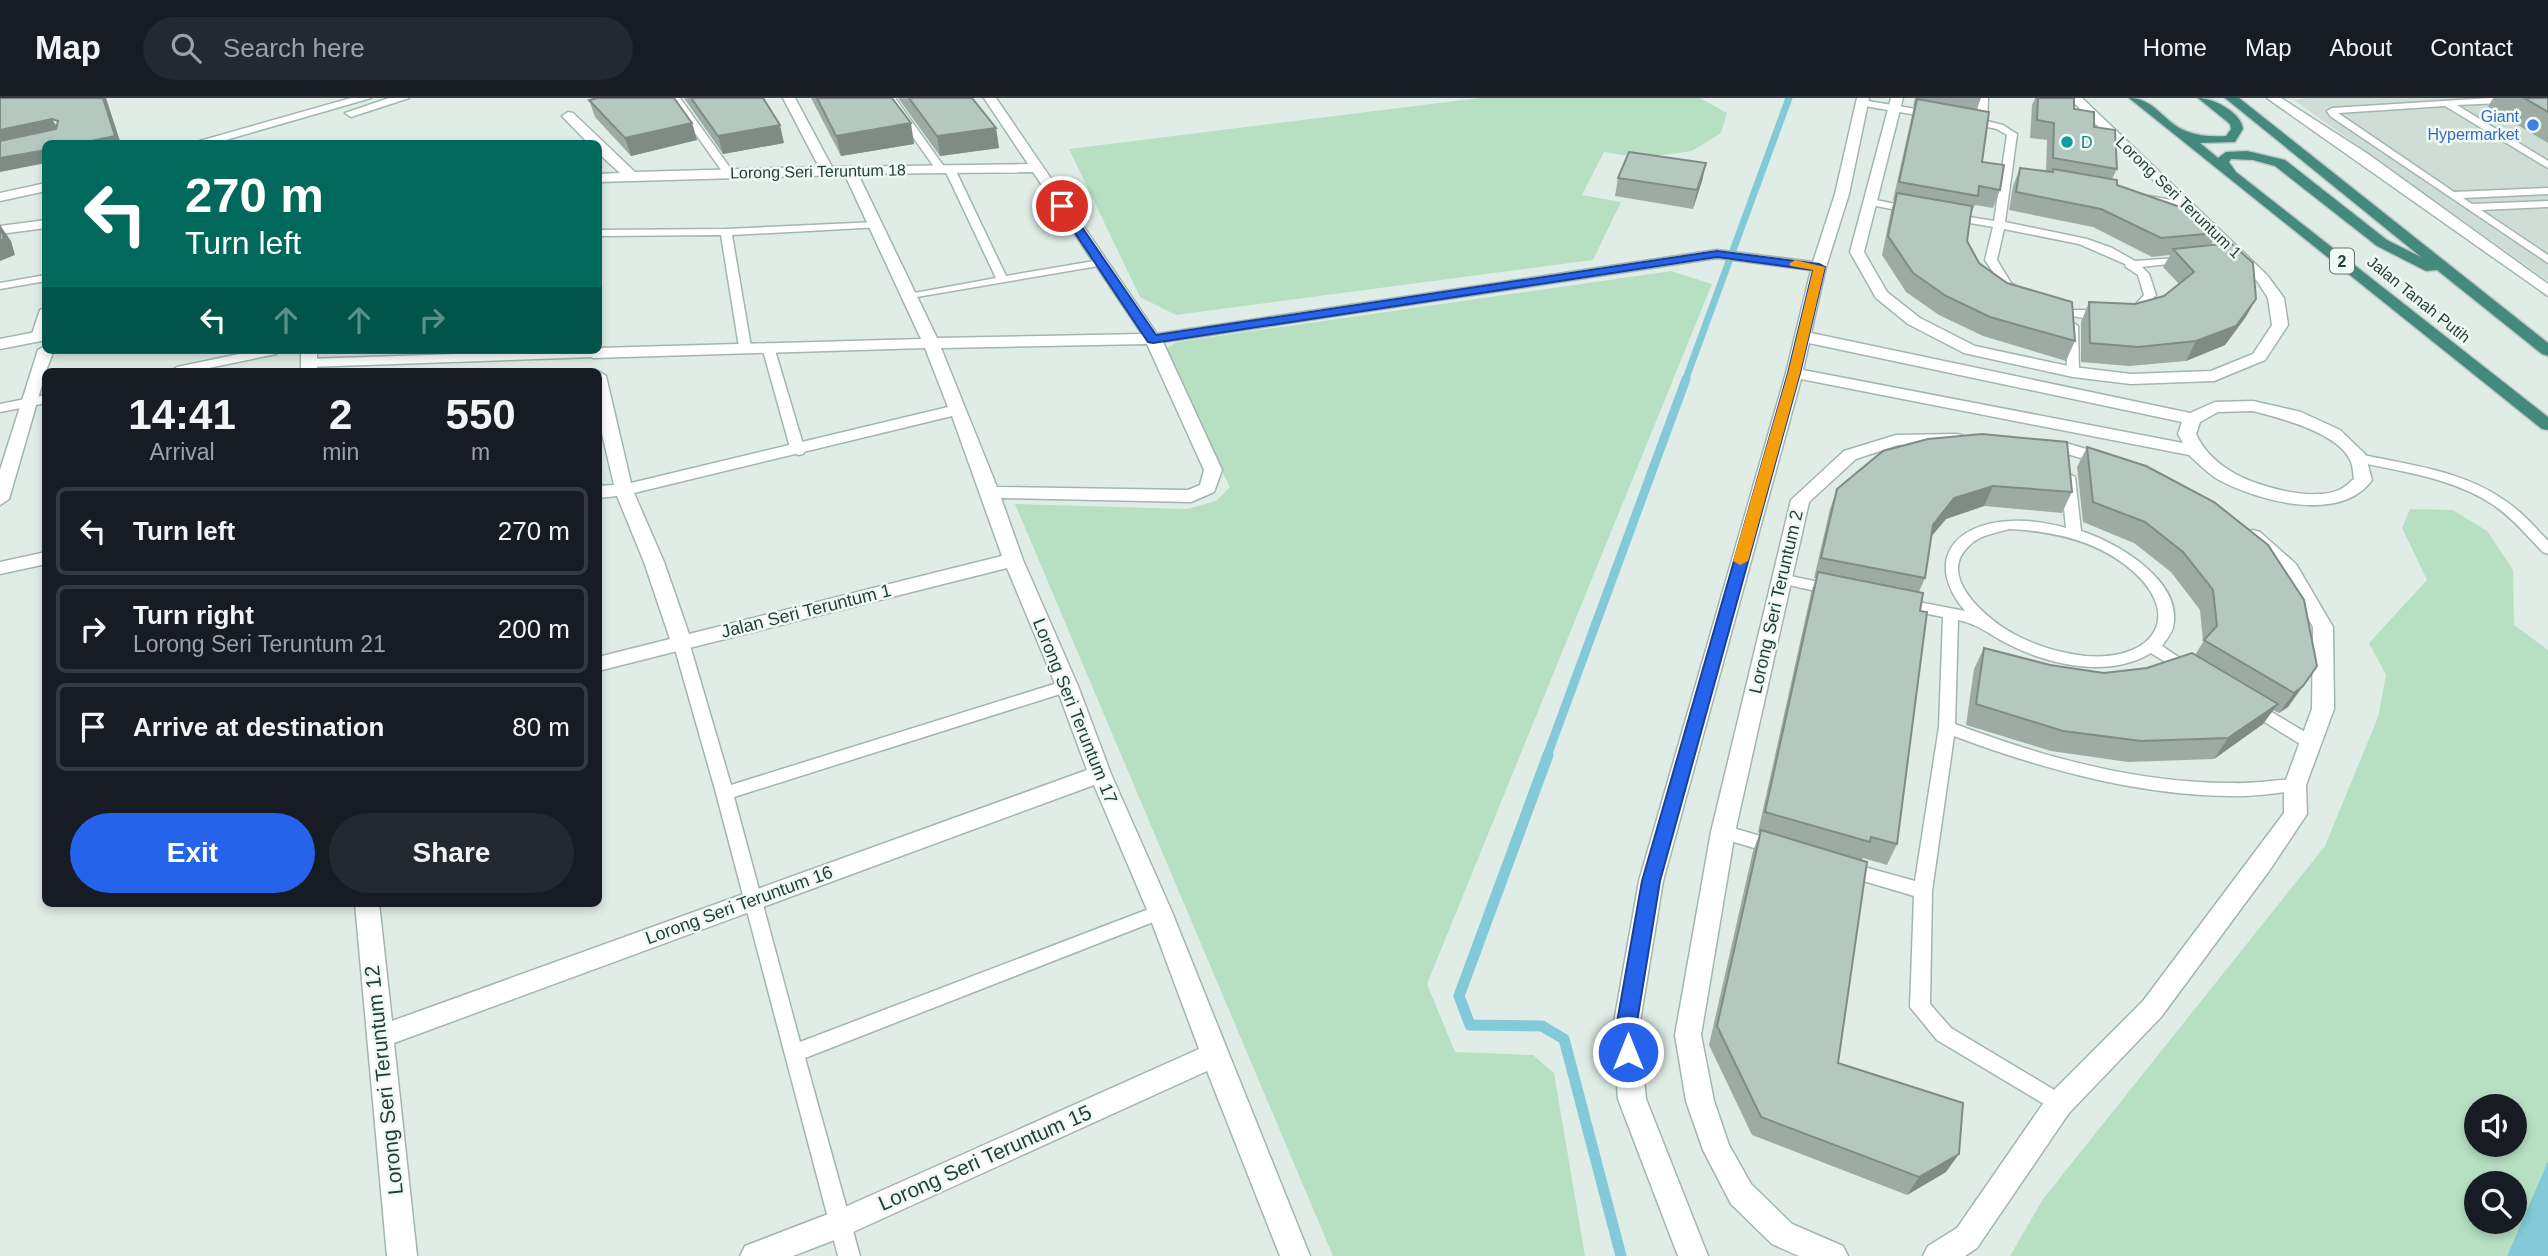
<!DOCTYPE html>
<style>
:root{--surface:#171b24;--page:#242831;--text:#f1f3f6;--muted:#9ea1a6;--line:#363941;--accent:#2563eb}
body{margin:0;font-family:Arial,sans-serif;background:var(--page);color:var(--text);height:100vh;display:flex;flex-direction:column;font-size:26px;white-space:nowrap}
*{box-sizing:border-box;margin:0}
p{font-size:23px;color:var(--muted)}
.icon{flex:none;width:38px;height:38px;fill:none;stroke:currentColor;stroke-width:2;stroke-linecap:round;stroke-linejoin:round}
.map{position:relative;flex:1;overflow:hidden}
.details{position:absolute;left:42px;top:270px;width:560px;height:539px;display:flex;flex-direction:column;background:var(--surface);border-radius:10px;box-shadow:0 4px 10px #0003}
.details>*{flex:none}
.hud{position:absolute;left:42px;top:42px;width:560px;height:214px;border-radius:10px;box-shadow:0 4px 10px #0003;background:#00695c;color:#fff;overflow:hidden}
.controls{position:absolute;left:2464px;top:996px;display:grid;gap:14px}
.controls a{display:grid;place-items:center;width:63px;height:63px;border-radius:50%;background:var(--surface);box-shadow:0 4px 10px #0003;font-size:35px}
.pin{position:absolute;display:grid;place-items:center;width:60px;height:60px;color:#fff;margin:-30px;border:4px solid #fff;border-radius:50%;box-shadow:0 2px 7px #0007}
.me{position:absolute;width:77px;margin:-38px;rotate:0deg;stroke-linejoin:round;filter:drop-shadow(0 0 5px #0008)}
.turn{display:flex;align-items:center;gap:24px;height:147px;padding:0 28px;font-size:32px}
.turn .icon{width:91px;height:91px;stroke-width:2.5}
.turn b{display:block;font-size:49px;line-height:60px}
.lanes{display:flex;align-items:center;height:66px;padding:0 28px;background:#0003;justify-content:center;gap:35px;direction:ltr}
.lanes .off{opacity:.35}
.eta{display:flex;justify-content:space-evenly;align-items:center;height:119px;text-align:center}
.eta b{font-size:42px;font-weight:600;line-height:49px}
.action{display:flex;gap:14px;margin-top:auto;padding:14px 28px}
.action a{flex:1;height:80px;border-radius:42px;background:var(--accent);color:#fff;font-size:28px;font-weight:600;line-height:80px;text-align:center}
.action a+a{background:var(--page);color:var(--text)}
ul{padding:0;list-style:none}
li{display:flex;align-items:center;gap:21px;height:88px;margin:0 14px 10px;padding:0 14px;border:4px solid var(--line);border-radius:10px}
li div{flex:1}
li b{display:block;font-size:26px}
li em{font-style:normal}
header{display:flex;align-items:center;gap:42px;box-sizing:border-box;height:98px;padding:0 35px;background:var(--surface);border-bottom:2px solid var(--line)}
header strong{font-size:33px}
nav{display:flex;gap:38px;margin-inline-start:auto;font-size:24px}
.search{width:490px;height:63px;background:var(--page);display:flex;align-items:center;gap:18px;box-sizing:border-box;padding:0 24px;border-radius:38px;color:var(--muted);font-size:26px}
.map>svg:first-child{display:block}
.built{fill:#ceddd6}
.green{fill:#b7e0c3;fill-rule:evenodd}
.water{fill:#83c9d7}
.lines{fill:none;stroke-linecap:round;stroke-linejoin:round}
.stream-far2{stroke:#83c9d7;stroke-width:7}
.stream-far1{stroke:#83c9d7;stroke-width:9}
.stream{stroke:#83c9d7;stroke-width:11}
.service-casing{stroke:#a2b5af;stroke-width:3}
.minor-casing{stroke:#a2b5af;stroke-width:3}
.secondary-casing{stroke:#9eb9b0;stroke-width:3}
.trunk-casing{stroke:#c0c9c7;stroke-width:3}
.service{fill:#fff;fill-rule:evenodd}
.minor{fill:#fff;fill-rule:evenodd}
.secondary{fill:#fff;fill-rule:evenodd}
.trunk{fill:#448a7c;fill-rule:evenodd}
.wall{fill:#9caca5}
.shaded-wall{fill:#7f8c86}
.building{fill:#b5c8c0;stroke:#7f8c86;stroke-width:2}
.route{fill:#2563eb;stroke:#184099;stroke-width:2}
.slow{fill:#f59e0b}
.shop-dot{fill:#3f7fe0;stroke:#f1f9f5;stroke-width:2.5}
.culture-dot{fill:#0f9aa8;stroke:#f1f9f5;stroke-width:2.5}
.labels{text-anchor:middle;stroke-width:5;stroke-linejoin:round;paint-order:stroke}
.far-shop-label{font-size:16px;fill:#366cbe;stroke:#f1f9f5;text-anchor:end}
.far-culture-label{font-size:16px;fill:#0d838f;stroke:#f1f9f5;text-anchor:start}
.far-street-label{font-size:16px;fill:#1f3f37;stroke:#f1f9f5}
.shield{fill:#f1f9f5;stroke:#5e7770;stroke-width:2}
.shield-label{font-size:16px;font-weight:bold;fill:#1f3f37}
.street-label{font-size:18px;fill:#1f3f37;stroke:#f1f9f5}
.near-street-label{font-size:21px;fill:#1f3f37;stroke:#f1f9f5}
</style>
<header>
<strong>Map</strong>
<div class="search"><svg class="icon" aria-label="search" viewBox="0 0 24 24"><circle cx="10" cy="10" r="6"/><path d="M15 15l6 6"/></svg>Search here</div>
<nav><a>Home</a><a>Map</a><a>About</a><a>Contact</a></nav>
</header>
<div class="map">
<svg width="2548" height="1158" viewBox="0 0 2548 1158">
<rect width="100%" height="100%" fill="#e0ede7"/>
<polygon class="built" points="2309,0 2548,0 2548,183 2294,2"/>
<g class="green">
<polygon points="1479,0 1700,0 1727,15 1721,35 1692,53 1641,60 1604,54 1582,97 1621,104 1593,162 1176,217 1140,199 1069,51"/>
<polygon points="1671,173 1712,186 1427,886 1455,954 1533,957 1554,975 1585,1158 1333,1158 1015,406 1187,411 1216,403 1230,389 1162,253 1177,244"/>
<path d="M2410 411 2453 412 2487 433 2513 472 2514 527 2548 552V1063L2507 1158H2010L2043 1101 2325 748 2378 619 2386 577 2369 545 2427 482 2402 430ZM2476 1008H2515V1046H2476ZM2476 1085H2515V1124H2476Z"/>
</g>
<polygon class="water" points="2548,1063 2548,1158 2507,1158"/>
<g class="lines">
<polyline class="stream-far2" points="1685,283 1789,0"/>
<polyline class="stream-far1" points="1547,658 1686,281"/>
<polyline class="stream" points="1548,657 1459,898 1470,927 1542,928 1564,941 1621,1158"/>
<g class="service-casing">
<g id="service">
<polygon points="670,0 680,0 733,74 732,76 724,76"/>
<polygon points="885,0 895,0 945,70 950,68 955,71 1006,178 1100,162 1104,163 1104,167 905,201 905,197 909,196 996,180 945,72 937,73"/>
<polygon points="1978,0 1988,0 1987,23 2003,27 2017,36 2005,124 2087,141 2112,150 2135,163 2189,159 2191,161 2185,164 2142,169 2149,176 2156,197 2144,210 2127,217 2121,213 2136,206 2144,197 2138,177 2126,169 2125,166 2079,146 2004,131 1997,162 2011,185 2028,195 2018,197 2003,189 1985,162 1993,129 1947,121 1946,119 1951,116 1994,123 2007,37 1997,31 1963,24 1963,20 1977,21"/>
<polygon points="2491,0 2548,0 2548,3 2457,7 2548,63 2548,70 2445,8 2338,15 2454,94 2548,90 2548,96 2463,100 2472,106 2548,103 2548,109 2481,112 2548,157 2548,165 2330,18 2327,13 2332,10"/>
<polygon points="1862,2 1934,14 1939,17 1934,20 1859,7 1857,5"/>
<polygon points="2149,98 2188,105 2193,108 2188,111 2145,103 2144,101"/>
<polygon points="1870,101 1912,109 1917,112 1912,115 1866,106 1865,104"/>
<polygon points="877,124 881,125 881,129 732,137 751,249 745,253 739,249 721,137 598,138 598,132 726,131"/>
<polygon points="46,177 46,183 0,191 0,185"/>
<path d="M2055 206 2073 212H2105L2111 216C2096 226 2067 217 2051 212L2049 210Z"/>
<polygon points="46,209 43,239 37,243 33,242 31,239 40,212"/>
<polygon points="2072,224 2078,228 2079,274 2073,278 2067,274 2066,228"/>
<polygon points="768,245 774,249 805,353 803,356 798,357 791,353 762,249"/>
<polygon points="259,252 282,252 276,256 194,273 171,273 177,269"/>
<polygon points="574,252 596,252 599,255 593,259 308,269 302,265 308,261"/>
<polygon points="46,297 46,305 0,314 0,306"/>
<path d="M2359 356C2408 367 2462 372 2504 402 2521 413 2534 428 2548 443V456L2543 454C2527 438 2512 419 2492 406 2451 379 2401 374 2354 363L2352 360Z"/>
<path d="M2068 375 2075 379 2081 433C2116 444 2184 483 2173 529 2172 535 2166 542 2162 548L2198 572 2190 578 2184 576 2151 555C2108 581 2048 567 2006 545 1989 536 1978 526 1958 522L1955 626C2043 659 2136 685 2231 685 2252 686 2274 682 2295 681L2301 682 2303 687 2301 692 2295 693C2274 695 2252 699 2231 698 2136 697 2042 671 1954 638L1932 793 1930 906 1951 930 2066 999 2069 1006 2066 1013 2059 1015 1937 942 1910 909 1914 798 1840 776 1837 771 1840 766 1846 764 1915 783 1939 629 1943 519 1903 511 1896 506 1903 501 1965 513C1924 464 1953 425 2011 423 2030 422 2049 425 2066 430L2061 379ZM2009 431C2050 433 2091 441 2124 466 2187 513 2157 564 2085 558 2060 555 2036 548 2014 536 1988 522 1934 478 1970 447 1980 437 1996 435 2009 431Z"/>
<polygon points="1781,476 1833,487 1840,492 1833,497 1776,484 1774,481 1776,478"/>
<polygon points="681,539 689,544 731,687 1067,582 1075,588 1073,592 734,699 800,944 1154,809 1160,806 1166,809 1169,814 1166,819 805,960 860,1158 838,1158 716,695 673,544"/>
<polygon points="2251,602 2317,641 2319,645 2317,649 2305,649 2245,612 2243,608 2245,604"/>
<polygon points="1723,727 1784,745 1787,750 1784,755 1778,757 1717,739 1714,734 1717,729"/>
</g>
</g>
<g class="minor-casing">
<g id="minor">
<path d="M783 0H795L832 69 1028 66 984 0H996L1157 236 1717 152 1813 164 1835 96 1857 0H1869L1849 96 1826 169 1811 235 2190 315 2215 304 2253 303 2301 314 2340 332 2365 356 2372 382C2340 426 2259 403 2219 382 2208 376 2198 365 2189 357L1801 281 1663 783 1639 930 1646 1001 1708 1158H1678L1618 1001 1613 930 1639 783 1786 275 1811 172 1717 160 1163 244 1222 372 1214 394 1191 404 1001 400 1023 462 1078 588 1111 676 1172 814 1310 1158H1280L1207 973 842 1139 793 1158H740L745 1148 836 1113 1199 951 1148 814 1094 687 394 945 417 1158H387L355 805H379L392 923 1087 672 1056 588 1007 470 598 573V559L670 541 644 464 617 398 598 400V388L614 387 598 318V273L606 278 631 385 948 309 925 250 593 260 585 255 598 250 921 241 845 77 598 84V76L620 75 598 55V46H589L562 18 568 14 573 15 635 74 819 69ZM1033 74 1142 236 937 240 858 76ZM1809 245 2182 324 2178 336 2183 345 1803 272ZM1147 246 1204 372 1200 387 1188 392 997 389 941 250ZM2253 313C2280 320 2340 335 2351 364 2353 369 2353 375 2354 381 2350 384 2345 389 2341 391 2315 405 2252 388 2229 372 2214 363 2203 351 2196 336L2200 324 2218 314ZM952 318 1002 458 689 536 664 464 634 395Z"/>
<polygon points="1891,0 1903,0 1864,154 1887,194 1920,220 1975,248 2073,269 2131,276 2211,273 2253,256 2272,227 2268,200 2257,183 2069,0 2082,0 2267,177 2284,200 2288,227 2265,262 2214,283 2131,286 2073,279 1964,255 1908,226 1876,200 1850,154"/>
<polygon points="2267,0 2281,0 2368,56 2548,186 2548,198"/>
<polygon points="46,122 46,130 0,136 0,128"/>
<polygon points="46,232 46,242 0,251 0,241"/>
<polygon points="46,247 46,252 54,252 46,273 9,401 0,407 0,372 38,252"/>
<rect x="301" y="252" width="16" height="21"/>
<polygon points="1956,336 1962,337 1965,341 1962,345 1898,347 1856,361 1809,404 1735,734 1701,937 1714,1003 1729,1047 1751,1086 1792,1126 1843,1148 1848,1158 1799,1158 1772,1146 1731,1106 1703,1052 1686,1003 1675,937 1711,734 1791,402 1844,353 1896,337"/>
<polygon points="2040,342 2066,345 2117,360 2120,364 2111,369 2064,355 2034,351 2031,347"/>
<polygon points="2253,432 2260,434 2296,466 2333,529 2334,611 2306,687 2307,716 2269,773 2161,919 2069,1015 1977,1150 1965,1158 1923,1158 1928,1148 1957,1130 2049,997 2143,903 2284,715 2284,687 2312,611 2313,529 2282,474 2244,438 2246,434"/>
<polygon points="46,454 46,466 0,476 0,464"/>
</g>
</g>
<g class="secondary-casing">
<g id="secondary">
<polygon points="351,0 371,0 212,46 189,46"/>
<polygon points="389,0 409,0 351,19 345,15"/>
<polygon points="46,85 46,93 0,103 0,95"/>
</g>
</g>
<g class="trunk-casing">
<path id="trunk" d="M2129 0C2155 0 2164 25 2186 33 2199 38 2212 39 2226 38L2231 31 2230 26 2198 0C2213 0 2241 14 2243 31L2235 44 2200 45 2218 60 2226 54 2247 53 2285 62 2387 142 2421 159 2225 0H2239L2548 245V258L2542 256 2437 172 2426 173 2377 148 2275 68 2253 62 2231 61 2229 64 2236 74 2548 319V332L2542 331Z"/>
</g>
<use href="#service" class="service"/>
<use href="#minor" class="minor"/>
<use href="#secondary" class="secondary"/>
<use href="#trunk" class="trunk"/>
</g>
<g class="wall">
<polygon points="684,0 763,0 784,45 723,56"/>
<polygon points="811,0 892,0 914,46 841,58"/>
<polygon points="898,0 972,0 996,30 999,50 940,58"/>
<polygon points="1915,0 1981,0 1977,11 1982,64 2000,92 1993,110 1975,107 1971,116 1967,143 1979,165 2075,243 2066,263 1983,238 1939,217 1906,194 1882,157 1891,113 1894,103 1893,102 1914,8 1913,8"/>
<polygon points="2035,0 2074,0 2074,11 2094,29 2117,71 2112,81 2117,87 2217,135 2211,147 2256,201 2245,220 2225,247 2186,263 2129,268 2081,264 2081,224 2089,204 2135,206 2164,198 2179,186 2163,169 2170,157 2152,159 2093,129 2009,112 2013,88 2020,70 2046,73 2047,42 2030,40 2032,7"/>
<polygon points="2493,0 2548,0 2548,45 2488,9"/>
<polygon points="589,2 692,25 697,42 631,58 595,19"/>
<polygon points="1706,65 1702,83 1693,111 1615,98 1618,80"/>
<polygon points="2087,349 2317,568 2288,609 2279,615 2273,612 2263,626 2214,661 2128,664 2051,653 1966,627 1974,571 1984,550 2050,567 2104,575 2147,570 2195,557 2203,544 2200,512 2171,474 2134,445 2083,424 2077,369"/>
<polygon points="1883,353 2072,394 2062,415 1984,408 1946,421 1931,439 1925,480 1919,494 1920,513 1897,746 1887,767 1863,760 1862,762 1838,965 1946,1074 1907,1097 1752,1037 1709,947 1753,753 1760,735 1758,734 1811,495 1816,480 1814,480 1830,411 1837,391"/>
</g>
<g class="shaded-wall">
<polygon points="103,0 106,0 121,46 77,46"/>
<polygon points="52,21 59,32 0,46 0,32"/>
<polygon points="692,25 697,42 631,58 625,40"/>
<polygon points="911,25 914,46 841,58 836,38"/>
<polygon points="780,27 784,45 723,56 718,38"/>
<polygon points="996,30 999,50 940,58 937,38"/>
<polygon points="46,52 46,65 0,74 0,60"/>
<polygon points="1706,65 1702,83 1693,111 1697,92"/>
<polygon points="0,127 11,143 15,157 0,163"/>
<polygon points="2256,201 2245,220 2225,247 2186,263 2196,243"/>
<polygon points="1993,388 1984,408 1946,421 1924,447 1933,427 1954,400"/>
<polygon points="2303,588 2288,609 2279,615 2294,595"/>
<polygon points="2278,606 2263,626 2214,661 2228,640"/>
<polygon points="1959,1056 1946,1074 1907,1097 1919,1079"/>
</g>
<g class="building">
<polygon points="0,0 103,0 115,38 77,46 46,46 46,52 0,60 0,43 56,31 58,23 52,21 0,32"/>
<polygon points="598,0 674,0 692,25 625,40 589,2"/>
<polygon points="691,0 763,0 780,27 718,38"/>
<polygon points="817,0 892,0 911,25 836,38"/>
<polygon points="909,0 972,0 996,30 937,38"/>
<polygon points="2038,0 2074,0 2074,11 2094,14 2094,29 2115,32 2117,71 2053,60 2054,25 2037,22"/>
<polygon points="2524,0 2548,0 2548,14"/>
<polygon points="1917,1 1989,14 1982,64 2004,67 2000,92 1979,88 1978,98 1899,84"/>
<polygon points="1629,54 1706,65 1697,92 1618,80"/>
<polygon points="2020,70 2053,74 2053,71 2117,82 2117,87 2180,109 2217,135 2161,140 2101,111 2016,94"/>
<polygon points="1897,95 1972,108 1967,143 1979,165 2007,185 2072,204 2075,243 1990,219 1946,198 1913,175 1888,138"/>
<polygon points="0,128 4,141 0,142"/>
<polygon points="2231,145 2253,165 2256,201 2236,228 2196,243 2138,249 2090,245 2089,204 2135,206 2164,198 2194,174 2173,151"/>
<polygon points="1982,336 2067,344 2072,394 1993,388 1954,400 1933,427 1925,480 1821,460 1837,391 1883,353 1928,341"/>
<polygon points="2087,349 2146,368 2214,404 2268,447 2304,502 2317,568 2303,588 2294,595 2204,542 2217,528 2213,492 2183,454 2145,424 2093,404"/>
<polygon points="1818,474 1923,495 1920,513 1927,514 1897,746 1871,739 1870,744 1765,714"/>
<polygon points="1984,550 2050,567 2104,575 2147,570 2192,555 2278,606 2228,640 2141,643 2063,633 1976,606"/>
<polygon points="1761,732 1867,764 1838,965 1963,1005 1959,1056 1919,1079 1761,1019 1717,928"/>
</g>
<polygon class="route" points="1062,105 1066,106 1156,237 1717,153 1819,166 1825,169 1800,275 1660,783 1636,930 1638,954 1635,960 1628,963 1621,960 1616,930 1642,783 1788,275 1813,172 1717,159 1153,245 1148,244 1057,108"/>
<polygon class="slow" points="1795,162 1825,169 1800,275 1748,463 1740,467 1733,463 1788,275 1813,172 1791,168 1789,166"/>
<circle class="shop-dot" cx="2533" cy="27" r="7"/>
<circle class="culture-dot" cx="2067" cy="44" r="7"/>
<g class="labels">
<g class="far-shop-label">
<text x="2519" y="24">Giant<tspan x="2519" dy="18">Hypermarket</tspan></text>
</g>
<g class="far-culture-label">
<text x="2081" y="50">D</text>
</g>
<g class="far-street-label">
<text transform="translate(818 73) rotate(-1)" y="6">Lorong Seri Teruntum 18</text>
<text transform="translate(2179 99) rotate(44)" y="6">Lorong Seri Teruntum 1</text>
<text transform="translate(2419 201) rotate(39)" y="6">Jalan Tanah Putih</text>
</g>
<rect class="shield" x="2330" y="150.5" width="24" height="25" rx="5"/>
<g class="shield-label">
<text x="2342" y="169">2</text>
</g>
<g class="street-label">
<text transform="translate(1776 504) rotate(-77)" y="6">Lorong Seri Teruntum 2</text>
<text transform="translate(806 513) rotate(-14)" y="6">Jalan Seri Teruntum 1</text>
<text transform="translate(1075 613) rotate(68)" y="6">Lorong Seri Teruntum 17</text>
<text transform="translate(739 807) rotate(-20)" y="6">Lorong Seri Teruntum 16</text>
</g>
<g class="near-street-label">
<text transform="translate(384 982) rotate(-96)" y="7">Lorong Seri Teruntum 12</text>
<text transform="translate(985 1060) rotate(-24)" y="7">Lorong Seri Teruntum 15</text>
</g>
</g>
</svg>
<div class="controls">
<a><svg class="icon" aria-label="sound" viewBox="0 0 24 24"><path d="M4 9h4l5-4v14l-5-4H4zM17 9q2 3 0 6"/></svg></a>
<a><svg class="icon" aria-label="search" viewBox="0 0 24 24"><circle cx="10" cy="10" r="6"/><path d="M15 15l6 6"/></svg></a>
</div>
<div class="pin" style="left:1062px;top:108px;background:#d93025"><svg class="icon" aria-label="arrive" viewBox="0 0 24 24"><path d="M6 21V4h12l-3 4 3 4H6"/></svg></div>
<svg class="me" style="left:1628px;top:954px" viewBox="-20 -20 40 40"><circle r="17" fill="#2563eb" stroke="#fff" stroke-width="3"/><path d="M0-11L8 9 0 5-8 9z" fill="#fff"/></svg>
<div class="hud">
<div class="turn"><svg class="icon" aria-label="left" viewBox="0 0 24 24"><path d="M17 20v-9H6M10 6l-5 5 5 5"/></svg><div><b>270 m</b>Turn left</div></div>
<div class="lanes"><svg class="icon" aria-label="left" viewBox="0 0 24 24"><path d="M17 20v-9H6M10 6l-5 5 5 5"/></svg><svg class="icon off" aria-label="ahead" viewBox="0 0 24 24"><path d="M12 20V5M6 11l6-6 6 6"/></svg><svg class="icon off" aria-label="ahead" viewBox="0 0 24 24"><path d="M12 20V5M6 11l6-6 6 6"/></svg><svg class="icon off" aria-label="right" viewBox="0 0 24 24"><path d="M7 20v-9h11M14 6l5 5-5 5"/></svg></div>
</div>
<section class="details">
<div class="eta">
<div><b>14:41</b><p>Arrival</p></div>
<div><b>2</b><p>min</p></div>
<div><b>550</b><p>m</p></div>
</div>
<ul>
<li><svg class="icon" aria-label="left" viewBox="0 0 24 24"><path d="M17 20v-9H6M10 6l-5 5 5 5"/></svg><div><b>Turn left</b></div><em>270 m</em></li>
<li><svg class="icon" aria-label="right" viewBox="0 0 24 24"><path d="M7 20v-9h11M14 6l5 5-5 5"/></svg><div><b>Turn right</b><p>Lorong Seri Teruntum 21</p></div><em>200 m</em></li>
<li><svg class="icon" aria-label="arrive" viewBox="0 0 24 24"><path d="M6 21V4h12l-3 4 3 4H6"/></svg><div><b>Arrive at destination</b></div><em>80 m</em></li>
</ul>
<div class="action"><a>Exit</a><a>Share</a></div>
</section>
</div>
